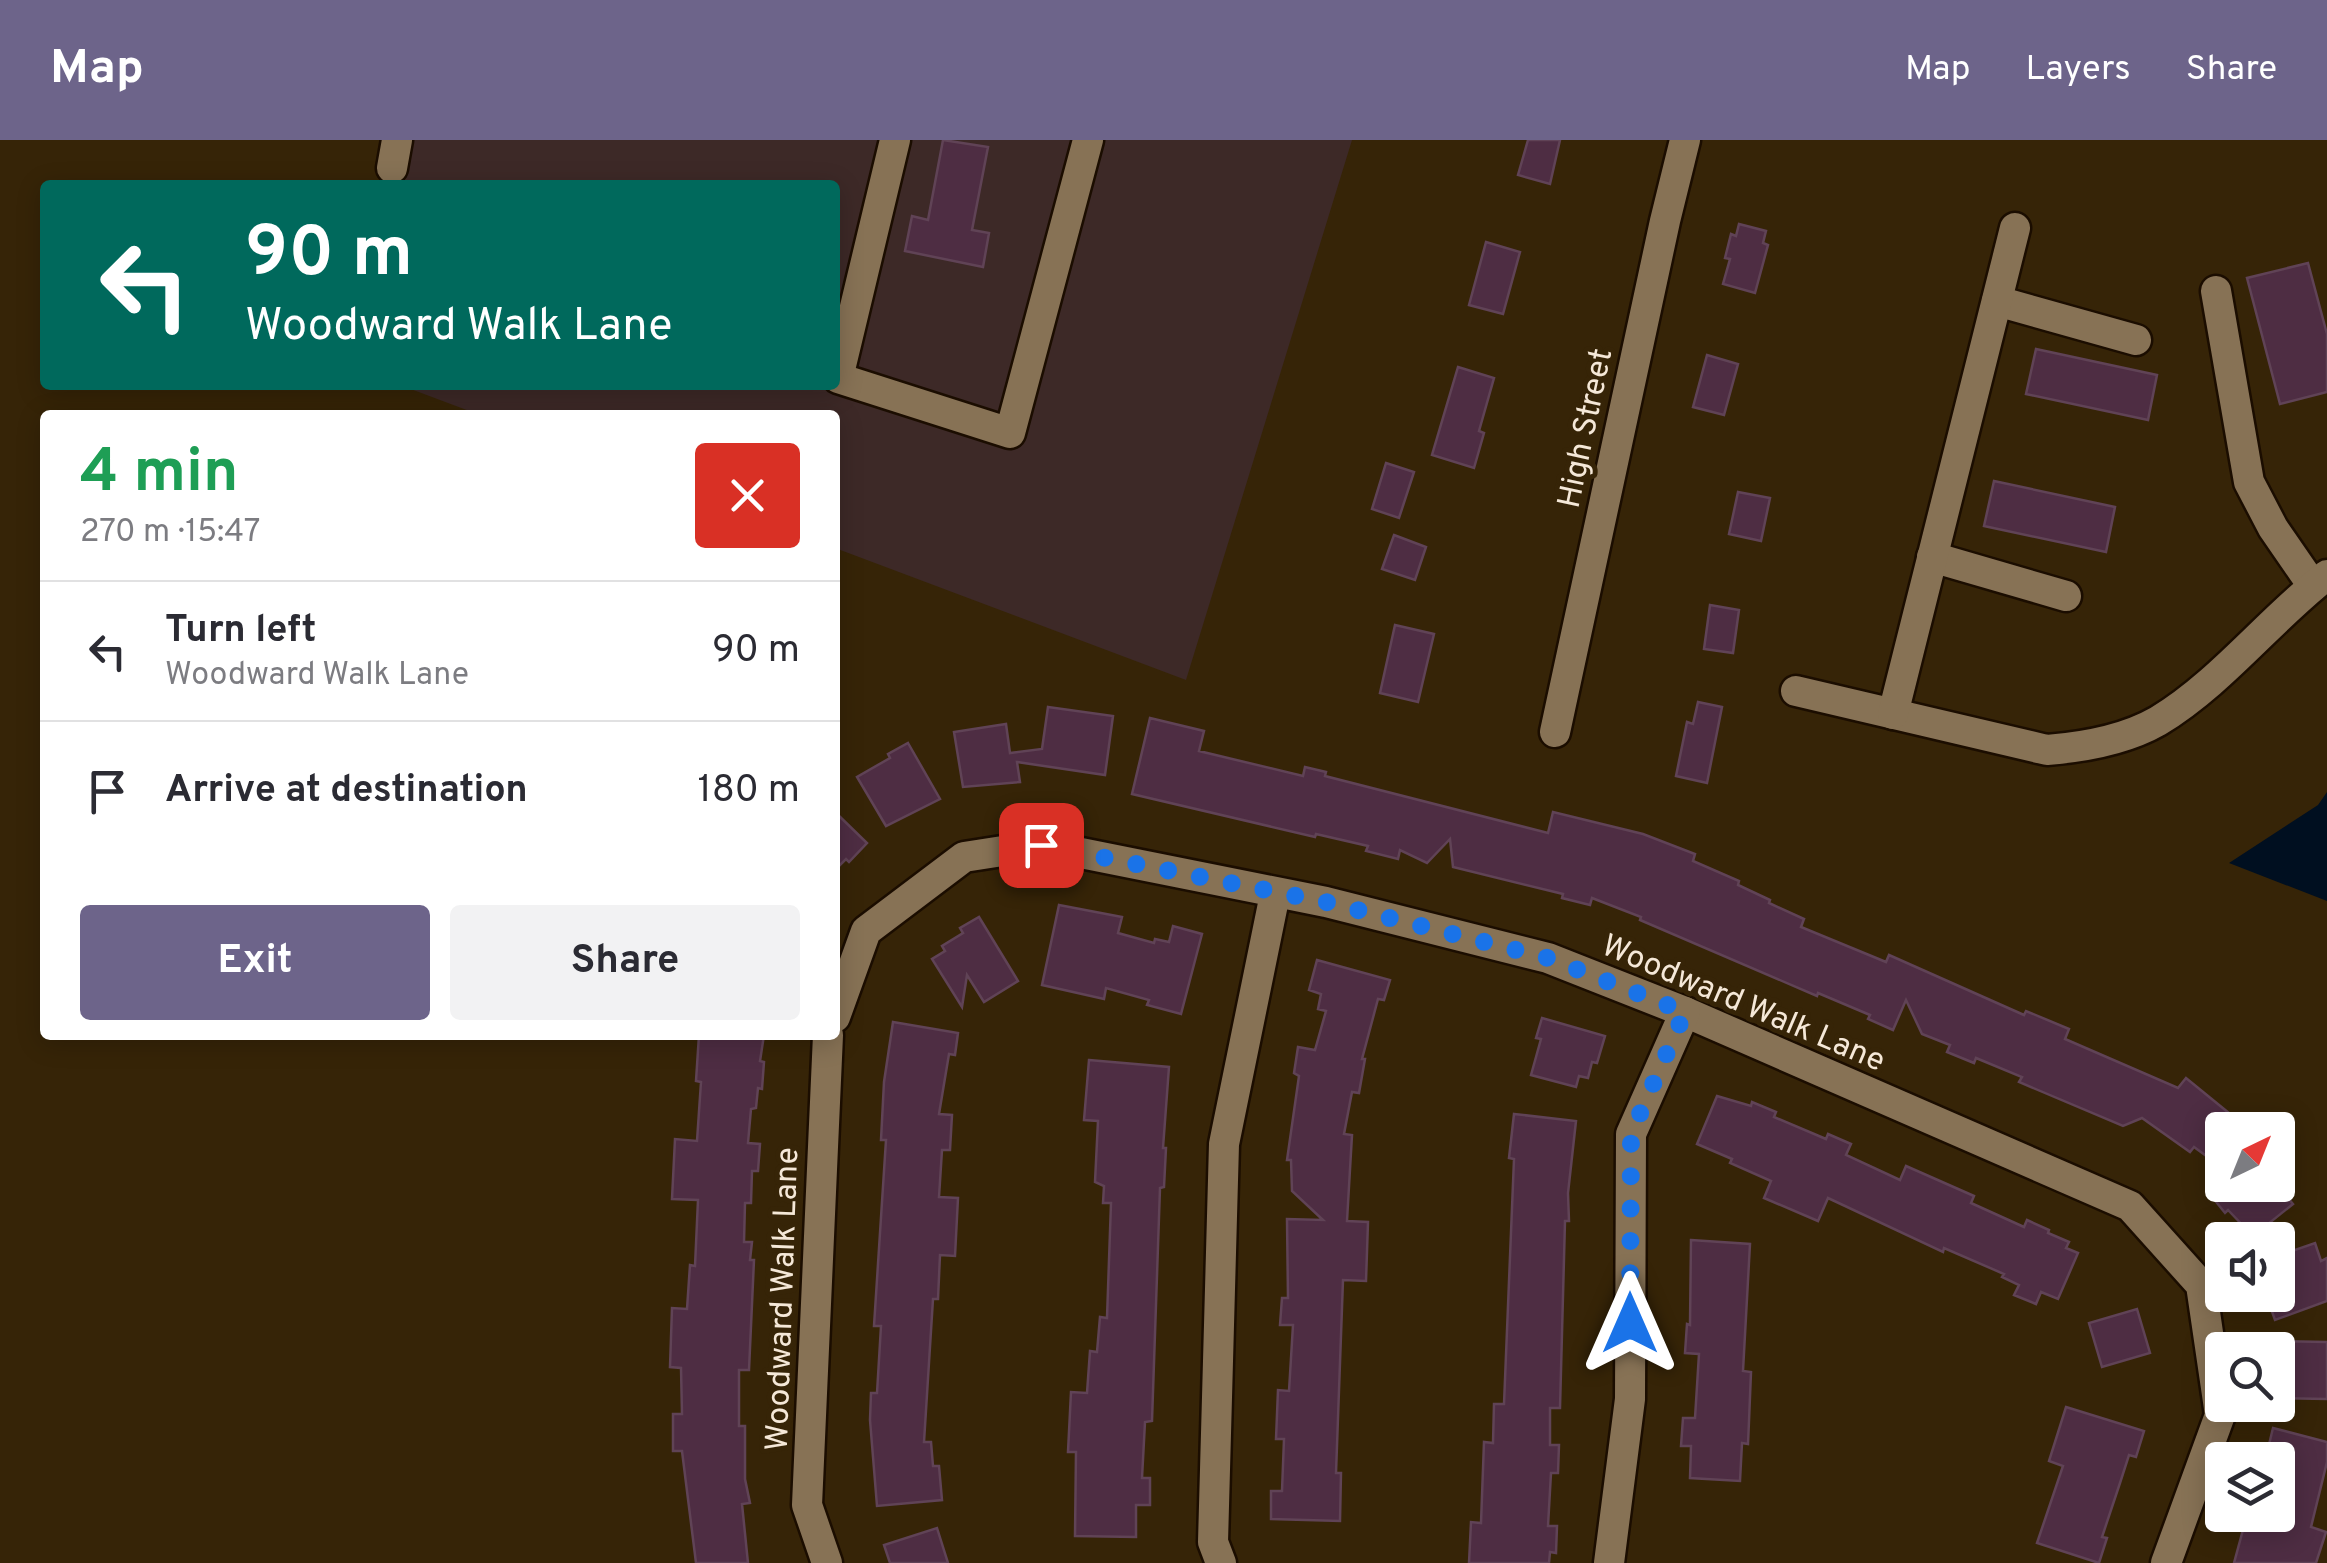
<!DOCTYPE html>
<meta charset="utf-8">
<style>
:root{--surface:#fff;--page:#f2f2f3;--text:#2b2b33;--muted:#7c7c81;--line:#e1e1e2;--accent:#6d648a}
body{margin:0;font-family:Overpass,sans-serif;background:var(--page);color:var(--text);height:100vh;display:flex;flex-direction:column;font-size:38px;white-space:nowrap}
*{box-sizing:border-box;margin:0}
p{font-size:32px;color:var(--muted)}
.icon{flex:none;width:55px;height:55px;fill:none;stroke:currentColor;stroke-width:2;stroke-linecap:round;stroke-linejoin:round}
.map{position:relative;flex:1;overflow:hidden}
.side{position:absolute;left:40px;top:270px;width:800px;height:630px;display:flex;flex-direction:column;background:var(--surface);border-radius:10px;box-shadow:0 5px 25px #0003}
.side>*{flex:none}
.top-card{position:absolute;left:40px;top:40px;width:800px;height:210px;border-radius:10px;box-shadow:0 5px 25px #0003;background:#00695c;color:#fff;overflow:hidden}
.needle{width:65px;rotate:43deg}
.controls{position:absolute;left:2205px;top:972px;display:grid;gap:20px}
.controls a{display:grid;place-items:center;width:90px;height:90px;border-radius:10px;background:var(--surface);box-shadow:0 5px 25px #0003;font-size:50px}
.pin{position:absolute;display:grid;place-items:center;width:85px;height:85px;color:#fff;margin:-42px;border-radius:20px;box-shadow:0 5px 15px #0006}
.me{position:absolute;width:110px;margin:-55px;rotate:0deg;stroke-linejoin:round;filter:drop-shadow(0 0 8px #0008)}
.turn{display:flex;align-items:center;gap:35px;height:210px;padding:0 40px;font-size:45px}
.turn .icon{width:130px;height:130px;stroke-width:2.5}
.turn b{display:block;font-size:70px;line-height:85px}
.round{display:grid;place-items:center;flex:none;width:105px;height:105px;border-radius:10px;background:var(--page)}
.head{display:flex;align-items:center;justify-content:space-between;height:170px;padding:0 40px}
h1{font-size:60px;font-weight:700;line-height:75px;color:#1e9e55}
.action{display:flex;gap:20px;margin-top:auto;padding:20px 40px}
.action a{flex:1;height:115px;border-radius:10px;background:var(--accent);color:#fff;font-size:40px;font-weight:700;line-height:115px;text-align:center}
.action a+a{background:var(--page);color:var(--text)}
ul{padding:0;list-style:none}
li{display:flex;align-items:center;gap:30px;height:140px;padding:0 40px;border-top:2px solid var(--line)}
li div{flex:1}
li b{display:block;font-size:38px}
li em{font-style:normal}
header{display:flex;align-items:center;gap:60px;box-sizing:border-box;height:140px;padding:0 50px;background:var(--accent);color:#fff}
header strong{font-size:48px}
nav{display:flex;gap:55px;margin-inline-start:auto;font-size:35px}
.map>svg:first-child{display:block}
.industrial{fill:#3d2927}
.water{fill:#000f20}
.building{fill:#4e2d43;stroke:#604356;stroke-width:2.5}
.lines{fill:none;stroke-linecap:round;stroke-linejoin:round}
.minor-casing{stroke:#1b0d00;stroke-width:35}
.minor{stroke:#877255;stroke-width:30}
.route{stroke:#1a73e8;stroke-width:18;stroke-dasharray:0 32.4}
.labels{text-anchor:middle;stroke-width:10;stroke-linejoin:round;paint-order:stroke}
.street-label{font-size:32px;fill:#f5e8d8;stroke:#362407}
</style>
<header>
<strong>Map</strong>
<nav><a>Map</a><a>Layers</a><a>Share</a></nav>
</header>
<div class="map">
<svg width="2327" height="1423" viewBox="0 0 2327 1423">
<rect width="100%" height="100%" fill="#362407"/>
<polygon class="industrial" points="391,0 1352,0 1186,540 835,408 835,275 480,275 400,245 835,245 835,45 380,45"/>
<polygon class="water" points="2327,652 2327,761 2229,723 2318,665"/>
<g class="building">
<polygon points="943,0 988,7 972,90 989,93 983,127 905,111 912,76 928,80"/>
<polygon points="1528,0 1560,0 1550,44 1518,35"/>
<polygon points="1739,84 1766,91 1763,103 1768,105 1755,153 1723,144 1730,119 1725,118 1731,94 1736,96"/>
<polygon points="1486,102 1520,112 1503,174 1469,165"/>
<polygon points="2308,123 2327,194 2327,252 2280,264 2247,138"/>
<polygon points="2036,209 2157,235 2148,280 2026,254"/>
<polygon points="1707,215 1738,224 1724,275 1693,267"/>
<polygon points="1458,227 1494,238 1479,291 1484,293 1474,328 1432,315"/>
<polygon points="1386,323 1414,332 1399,378 1372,369"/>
<polygon points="1994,341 2115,367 2106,412 1984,386"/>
<polygon points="1738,352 1770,358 1761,401 1729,394"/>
<polygon points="1394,395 1426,407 1415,440 1382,429"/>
<polygon points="1710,465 1739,470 1733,513 1704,509"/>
<polygon points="1395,485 1434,494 1418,562 1380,553"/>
<polygon points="1698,562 1722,567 1707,643 1676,636 1687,582 1693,584"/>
<polygon points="1048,567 1113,576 1105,635 1017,622 1020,642 963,647 954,592 1006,584 1010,613 1042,609"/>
<polygon points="1150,578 1204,591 1199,611 1303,636 1305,627 1326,632 1325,636 1548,693 1553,672 1643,694 1695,714 1693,721 1739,741 1738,745 1770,760 1769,763 1804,779 1801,787 1886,822 1889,815 2024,875 2026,871 2069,889 2065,899 2178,948 2186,938 2235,978 2205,1015 2194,1007 2190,1012 2142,978 2123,986 2019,942 2022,937 1976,918 1974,923 1947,912 1950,905 1922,894 1906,860 1893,890 1868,879 1870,875 1818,853 1817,856 1640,780 1641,777 1592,758 1590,765 1562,758 1563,754 1453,727 1450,699 1427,723 1400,710 1398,719 1366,711 1368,706 1316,694 1315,697 1132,654"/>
<polygon points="908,603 940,659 886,686 857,637 890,618 888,614"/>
<polygon points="835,672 867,703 849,722 846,719 835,730"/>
<polygon points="1059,765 1122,777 1118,793 1154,803 1155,799 1169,802 1173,786 1202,794 1181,874 1147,865 1149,860 1106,848 1104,859 1042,845"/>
<polygon points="979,777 1018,841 984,862 967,835 962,867 932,819 945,811 942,806 963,793 960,788"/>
<polygon points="1317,820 1390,840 1384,860 1378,859 1362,919 1365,919 1359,953 1352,952 1344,994 1352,995 1347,1081 1368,1082 1366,1141 1343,1140 1336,1333 1341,1333 1340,1381 1271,1379 1271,1351 1282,1351 1284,1299 1276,1299 1278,1250 1289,1251 1293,1185 1280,1185 1282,1158 1288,1158 1287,1079 1323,1080 1292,1051 1291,1020 1287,1020 1299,936 1294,933 1298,907 1315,910 1326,871 1318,869 1321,854 1309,850"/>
<polygon points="1542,878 1605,896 1597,923 1592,922 1588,938 1579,936 1576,947 1531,935 1541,899 1536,898"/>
<polygon points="893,882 958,893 955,915 949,914 939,974 952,975 950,1010 942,1010 939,1057 958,1058 955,1116 940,1115 938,1159 933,1159 924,1302 931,1302 933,1326 939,1326 942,1360 877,1366 870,1280 871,1253 877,1253 881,1186 874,1186 886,1000 881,1000 884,942"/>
<polygon points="699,895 764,895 760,921 764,922 762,949 758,948 756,968 751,969 748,1003 760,1004 758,1031 752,1031 751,1063 745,1063 744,1102 752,1102 750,1120 754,1120 749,1230 739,1230 739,1286 745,1286 745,1339 750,1363 742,1364 748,1423 696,1423 682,1311 673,1311 673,1274 682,1274 681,1228 670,1227 672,1168 687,1169 690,1125 695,1126 698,1060 672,1059 675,999 697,1001 701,942 696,941"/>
<polygon points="1089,920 1169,927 1163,1008 1166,1008 1164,1047 1160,1048 1152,1281 1145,1282 1142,1338 1150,1338 1150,1365 1136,1365 1136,1397 1075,1396 1076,1312 1068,1312 1071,1252 1087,1253 1090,1211 1097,1212 1100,1177 1107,1178 1111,1063 1103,1063 1104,1046 1095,1042 1098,981 1084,980"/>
<polygon points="1717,956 1751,966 1752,962 1776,972 1774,977 1826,999 1828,994 1851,1004 1846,1015 1900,1040 1906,1026 1974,1056 1971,1063 2024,1087 2027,1080 2049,1090 2048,1093 2069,1102 2066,1108 2078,1113 2058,1159 2041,1152 2036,1164 2014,1155 2019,1145 2002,1137 2004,1134 1944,1108 1943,1112 1828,1058 1818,1081 1764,1058 1771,1041 1730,1023 1732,1019 1697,1004"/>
<polygon points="1514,974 1576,981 1568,1053 1569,1081 1565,1081 1560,1268 1550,1268 1550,1305 1559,1305 1558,1333 1551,1333 1548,1386 1557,1386 1556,1413 1550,1412 1549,1423 1469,1423 1471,1382 1481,1383 1484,1302 1493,1303 1494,1264 1504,1264 1514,1019 1509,1018"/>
<polygon points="2220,1045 2277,1045 2293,1064 2253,1096 2228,1070 2225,1073 2209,1053"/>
<polygon points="1691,1100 1750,1104 1743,1231 1751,1232 1749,1281 1748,1304 1742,1303 1740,1341 1690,1338 1691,1306 1681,1306 1683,1278 1695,1278 1699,1214 1685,1213 1687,1184 1690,1185"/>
<polygon points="2315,1103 2321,1121 2327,1118 2327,1161 2275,1180 2266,1155 2278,1155 2278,1116"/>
<polygon points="2137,1169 2150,1213 2102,1227 2089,1183"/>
<polygon points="2278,1201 2327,1202 2327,1259 2280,1258"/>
<polygon points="2066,1267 2144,1291 2136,1317 2129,1315 2120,1343 2102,1397 2107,1398 2099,1423 2037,1403 2063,1326 2049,1321"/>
<polygon points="2273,1288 2327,1302 2327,1322 2311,1387 2326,1392 2316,1423 2234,1423 2247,1375 2278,1375 2278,1320 2266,1317"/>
<polygon points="937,1388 948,1423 890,1423 884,1405"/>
</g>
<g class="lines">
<g class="minor-casing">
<g id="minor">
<polyline points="895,0 838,238 1010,293 1088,0"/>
<polyline points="392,28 397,0"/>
<polyline points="2216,151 2249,342 2273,388 2313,446"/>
<polyline points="1997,161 2136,200"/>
<polyline points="1932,417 2066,456"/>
<path d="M1796 551 2047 610C2084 607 2125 600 2158 581 2221 543 2269 480 2327 435"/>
<polyline points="1893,574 2015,88"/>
<polyline points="1555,592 1665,81 1685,0"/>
<polyline points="835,877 866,791 964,717 1041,705 1326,762 1548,818 1685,872 2130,1066 2201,1145 2220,1275 2166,1423"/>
<polyline points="827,1423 807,1365 828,895"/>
<polyline points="1221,1423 1213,1402 1224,1004 1275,754"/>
<polyline points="1609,1423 1630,1259 1631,994 1685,872"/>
</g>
</g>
<use href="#minor" class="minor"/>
</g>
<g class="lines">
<polyline class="route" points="1041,705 1326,762 1548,818 1685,872 1631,994 1630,1183"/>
</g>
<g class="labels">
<g class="street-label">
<text transform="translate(1584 288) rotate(-78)" y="11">High Street</text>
<text transform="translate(1744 862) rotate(23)" y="11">Woodward Walk Lane</text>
<text transform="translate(781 1159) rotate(-88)" y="11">Woodward Walk Lane</text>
</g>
</g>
</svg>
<div class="controls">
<a><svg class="needle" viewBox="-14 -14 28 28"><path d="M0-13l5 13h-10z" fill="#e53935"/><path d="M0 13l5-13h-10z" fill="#7c7c81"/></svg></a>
<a><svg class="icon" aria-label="sound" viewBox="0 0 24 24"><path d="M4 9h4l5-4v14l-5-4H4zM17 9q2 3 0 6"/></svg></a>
<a><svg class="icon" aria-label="search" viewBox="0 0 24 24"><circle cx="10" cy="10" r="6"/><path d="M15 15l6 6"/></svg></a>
<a><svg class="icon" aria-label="layers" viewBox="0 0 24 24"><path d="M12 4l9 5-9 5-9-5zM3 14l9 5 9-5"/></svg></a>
</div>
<div class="pin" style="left:1041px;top:705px;background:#d93025"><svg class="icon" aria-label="arrive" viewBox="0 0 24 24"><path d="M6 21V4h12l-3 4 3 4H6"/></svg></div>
<svg class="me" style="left:1630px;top:1183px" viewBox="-20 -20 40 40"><path d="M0-17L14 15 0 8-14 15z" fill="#1a73e8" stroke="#fff" stroke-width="4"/></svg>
<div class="top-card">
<div class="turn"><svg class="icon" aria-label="left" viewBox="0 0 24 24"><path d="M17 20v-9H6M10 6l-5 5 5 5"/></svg><div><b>90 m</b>Woodward Walk Lane</div></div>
</div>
<section class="side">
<div class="head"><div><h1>4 min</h1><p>270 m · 15:47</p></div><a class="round" style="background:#d93025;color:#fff"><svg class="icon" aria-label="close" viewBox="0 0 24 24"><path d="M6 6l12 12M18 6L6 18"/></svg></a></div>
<ul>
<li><svg class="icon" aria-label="left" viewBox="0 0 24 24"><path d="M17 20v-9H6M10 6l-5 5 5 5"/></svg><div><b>Turn left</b><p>Woodward Walk Lane</p></div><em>90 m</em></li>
<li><svg class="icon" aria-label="arrive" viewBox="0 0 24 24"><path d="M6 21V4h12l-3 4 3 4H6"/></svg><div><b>Arrive at destination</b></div><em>180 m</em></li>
</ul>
<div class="action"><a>Exit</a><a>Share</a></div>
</section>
</div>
